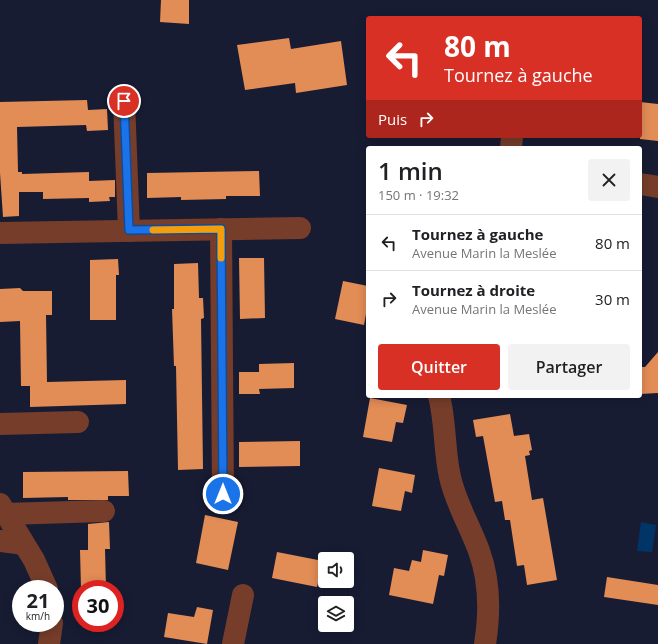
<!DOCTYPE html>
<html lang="fr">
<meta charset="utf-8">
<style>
:root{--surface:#fff;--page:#f2f2f2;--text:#202124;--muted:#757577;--line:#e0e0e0;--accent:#d93025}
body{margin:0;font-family:"Open Sans",sans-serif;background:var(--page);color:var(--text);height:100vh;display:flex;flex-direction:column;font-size:15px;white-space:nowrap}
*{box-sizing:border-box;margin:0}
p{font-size:13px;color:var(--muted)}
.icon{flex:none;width:22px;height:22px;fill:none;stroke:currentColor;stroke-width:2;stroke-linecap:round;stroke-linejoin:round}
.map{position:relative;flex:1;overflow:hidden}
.details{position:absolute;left:366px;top:146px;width:276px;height:252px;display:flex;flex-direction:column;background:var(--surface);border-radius:4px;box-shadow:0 2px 10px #0003}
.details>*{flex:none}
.guide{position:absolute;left:366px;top:16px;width:276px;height:122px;border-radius:4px;box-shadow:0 2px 10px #0003;background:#d93025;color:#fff;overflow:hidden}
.fabs{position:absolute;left:318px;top:552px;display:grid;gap:8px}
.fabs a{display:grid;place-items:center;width:36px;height:36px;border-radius:4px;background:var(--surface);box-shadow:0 2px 10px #0003;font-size:20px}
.speed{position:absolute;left:12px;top:580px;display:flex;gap:8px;font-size:20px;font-weight:700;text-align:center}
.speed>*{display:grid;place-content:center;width:52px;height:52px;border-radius:50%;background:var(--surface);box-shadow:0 2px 10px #0003;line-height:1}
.speed small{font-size:10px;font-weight:400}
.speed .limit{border:6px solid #d22;background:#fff;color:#111}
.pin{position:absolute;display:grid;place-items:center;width:34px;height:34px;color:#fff;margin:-17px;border:2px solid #fff;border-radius:50%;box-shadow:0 1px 4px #0007}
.me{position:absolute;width:44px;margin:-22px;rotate:0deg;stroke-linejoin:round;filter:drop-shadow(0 0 3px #0008)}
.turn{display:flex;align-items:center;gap:14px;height:84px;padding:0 12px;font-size:18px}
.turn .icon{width:52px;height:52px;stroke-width:2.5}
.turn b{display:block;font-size:28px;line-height:34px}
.then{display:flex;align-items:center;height:38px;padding:0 12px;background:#0003;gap:8px;font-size:15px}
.round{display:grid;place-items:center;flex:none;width:42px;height:42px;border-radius:4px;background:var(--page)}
.overview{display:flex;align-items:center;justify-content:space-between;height:68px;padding:0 12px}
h1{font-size:24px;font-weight:600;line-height:30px}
.button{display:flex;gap:8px;margin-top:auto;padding:8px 12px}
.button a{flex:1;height:46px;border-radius:4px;background:var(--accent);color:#fff;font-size:16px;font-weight:600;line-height:46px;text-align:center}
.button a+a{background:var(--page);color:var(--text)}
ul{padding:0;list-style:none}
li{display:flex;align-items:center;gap:12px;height:56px;padding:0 12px;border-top:1px solid var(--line)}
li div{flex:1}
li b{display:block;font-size:15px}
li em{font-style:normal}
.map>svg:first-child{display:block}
.water{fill:#013567}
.building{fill:#e28c56}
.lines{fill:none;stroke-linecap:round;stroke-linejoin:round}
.minor{stroke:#753d2a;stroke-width:22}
.route-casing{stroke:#114b97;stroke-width:10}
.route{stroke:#1a73e8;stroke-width:7}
.slow{stroke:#f59e0b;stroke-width:7}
</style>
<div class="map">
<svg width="658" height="644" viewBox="0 0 658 644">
<rect width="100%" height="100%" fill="#181c33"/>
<polygon class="water" points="641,522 656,525 652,552 637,551"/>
<g class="building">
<polygon points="161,0 189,0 189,24 160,22"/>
<polygon points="289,38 291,49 341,41 347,85 296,93 295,83 245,90 237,45"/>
<polygon points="87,100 88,110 107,109 108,130 87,131 86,125 17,127 18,172 22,172 22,174 89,172 89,181 115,180 115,197 109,197 110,201 89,202 89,198 43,199 43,192 19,192 19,216 3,217 0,173 0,102"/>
<polygon points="640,102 658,104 658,141 640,139"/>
<polygon points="259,171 260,196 226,196 226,199 181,200 181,197 147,198 147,173"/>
<polygon points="239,258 264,258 265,318 240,319"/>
<polygon points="118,259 119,275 116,275 116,320 90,320 90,260"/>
<polygon points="198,263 199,298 203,298 204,318 201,319 203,469 178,470 176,366 174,366 172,309 174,309 174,264"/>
<polygon points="343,281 368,286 368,303 364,325 335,319"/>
<polygon points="20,288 23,291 52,291 52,315 46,315 47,382 126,380 126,404 30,407 30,386 21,386 20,321 0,322 0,289"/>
<polygon points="658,352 658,393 640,394 640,367 645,367"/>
<polygon points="294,363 294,388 259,389 260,394 239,394 239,372 259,372 259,364"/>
<polygon points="370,398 407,405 403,423 396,422 392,442 363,437"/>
<polygon points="510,414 514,436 529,434 532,450 529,451 530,455 525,456 532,500 543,498 557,580 527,585 524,565 517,566 510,520 505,520 502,501 495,502 483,436 476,437 473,420"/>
<polygon points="300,441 300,466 239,467 239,442"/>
<polygon points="379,468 415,475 412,493 405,491 401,511 372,506"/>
<polygon points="128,471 129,496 108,496 108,500 68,500 68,497 23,498 23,472"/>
<polygon points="205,515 238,522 228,570 196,563"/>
<polygon points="109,522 110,549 105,549 106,589 81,589 80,550 88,550 88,524"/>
<polygon points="423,550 448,555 444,576 439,575 433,604 389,595 394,568 409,571 412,560 421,562"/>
<polygon points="277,552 323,561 317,587 272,578"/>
<polygon points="607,577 658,585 658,605 604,597"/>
<polygon points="197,607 213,610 207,644 164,637 168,613 194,617"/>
</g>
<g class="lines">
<g class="minor">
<polyline points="124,101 129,231"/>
<polyline points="511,148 512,137"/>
<polyline points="640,184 658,187"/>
<polyline points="221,229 223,494"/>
<polyline points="0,233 300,228"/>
<path d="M439 396C446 423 444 451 450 477 456 504 470 526 479 551 490 581 490 613 485 644"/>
<polyline points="0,424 78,422"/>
<polyline points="0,504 34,560 47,589"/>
<polyline points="5,514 104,511"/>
<polyline points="0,541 24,544"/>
<polyline points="49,644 52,623"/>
<polyline points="233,644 243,595"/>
</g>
</g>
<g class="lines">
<g class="route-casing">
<polyline id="route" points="124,101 129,230 221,229 223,494"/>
</g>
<use href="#route" class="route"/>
<polyline class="slow" points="153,230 221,229 221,258"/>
</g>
</svg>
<div class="fabs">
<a><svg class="icon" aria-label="sound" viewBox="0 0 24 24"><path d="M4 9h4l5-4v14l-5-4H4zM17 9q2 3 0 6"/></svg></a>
<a><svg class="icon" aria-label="layers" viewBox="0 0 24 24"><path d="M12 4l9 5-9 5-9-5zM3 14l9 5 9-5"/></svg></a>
</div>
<div class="speed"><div>21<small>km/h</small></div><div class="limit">30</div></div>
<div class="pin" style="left:124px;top:101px;background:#d93025"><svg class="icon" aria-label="arrive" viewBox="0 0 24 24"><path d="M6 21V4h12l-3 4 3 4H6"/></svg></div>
<svg class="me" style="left:223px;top:494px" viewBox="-20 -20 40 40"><circle r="17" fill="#1a73e8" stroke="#fff" stroke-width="3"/><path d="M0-11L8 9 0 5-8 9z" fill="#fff"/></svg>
<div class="guide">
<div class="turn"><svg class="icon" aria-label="left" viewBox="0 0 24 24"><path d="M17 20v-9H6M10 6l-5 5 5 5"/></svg><div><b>80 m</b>Tournez à gauche</div></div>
<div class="then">Puis<svg class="icon" aria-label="right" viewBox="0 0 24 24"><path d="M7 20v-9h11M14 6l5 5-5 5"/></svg></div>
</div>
<section class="details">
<div class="overview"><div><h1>1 min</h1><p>150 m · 19:32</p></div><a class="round"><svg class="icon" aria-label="close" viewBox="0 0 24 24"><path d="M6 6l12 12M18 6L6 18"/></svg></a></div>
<ul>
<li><svg class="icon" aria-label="left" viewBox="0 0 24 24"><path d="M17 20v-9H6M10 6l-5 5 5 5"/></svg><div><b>Tournez à gauche</b><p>Avenue Marin la Meslée</p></div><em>80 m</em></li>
<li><svg class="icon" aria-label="right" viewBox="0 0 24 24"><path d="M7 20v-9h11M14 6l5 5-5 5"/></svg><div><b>Tournez à droite</b><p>Avenue Marin la Meslée</p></div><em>30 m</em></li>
</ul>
<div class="button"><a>Quitter</a><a>Partager</a></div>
</section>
</div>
